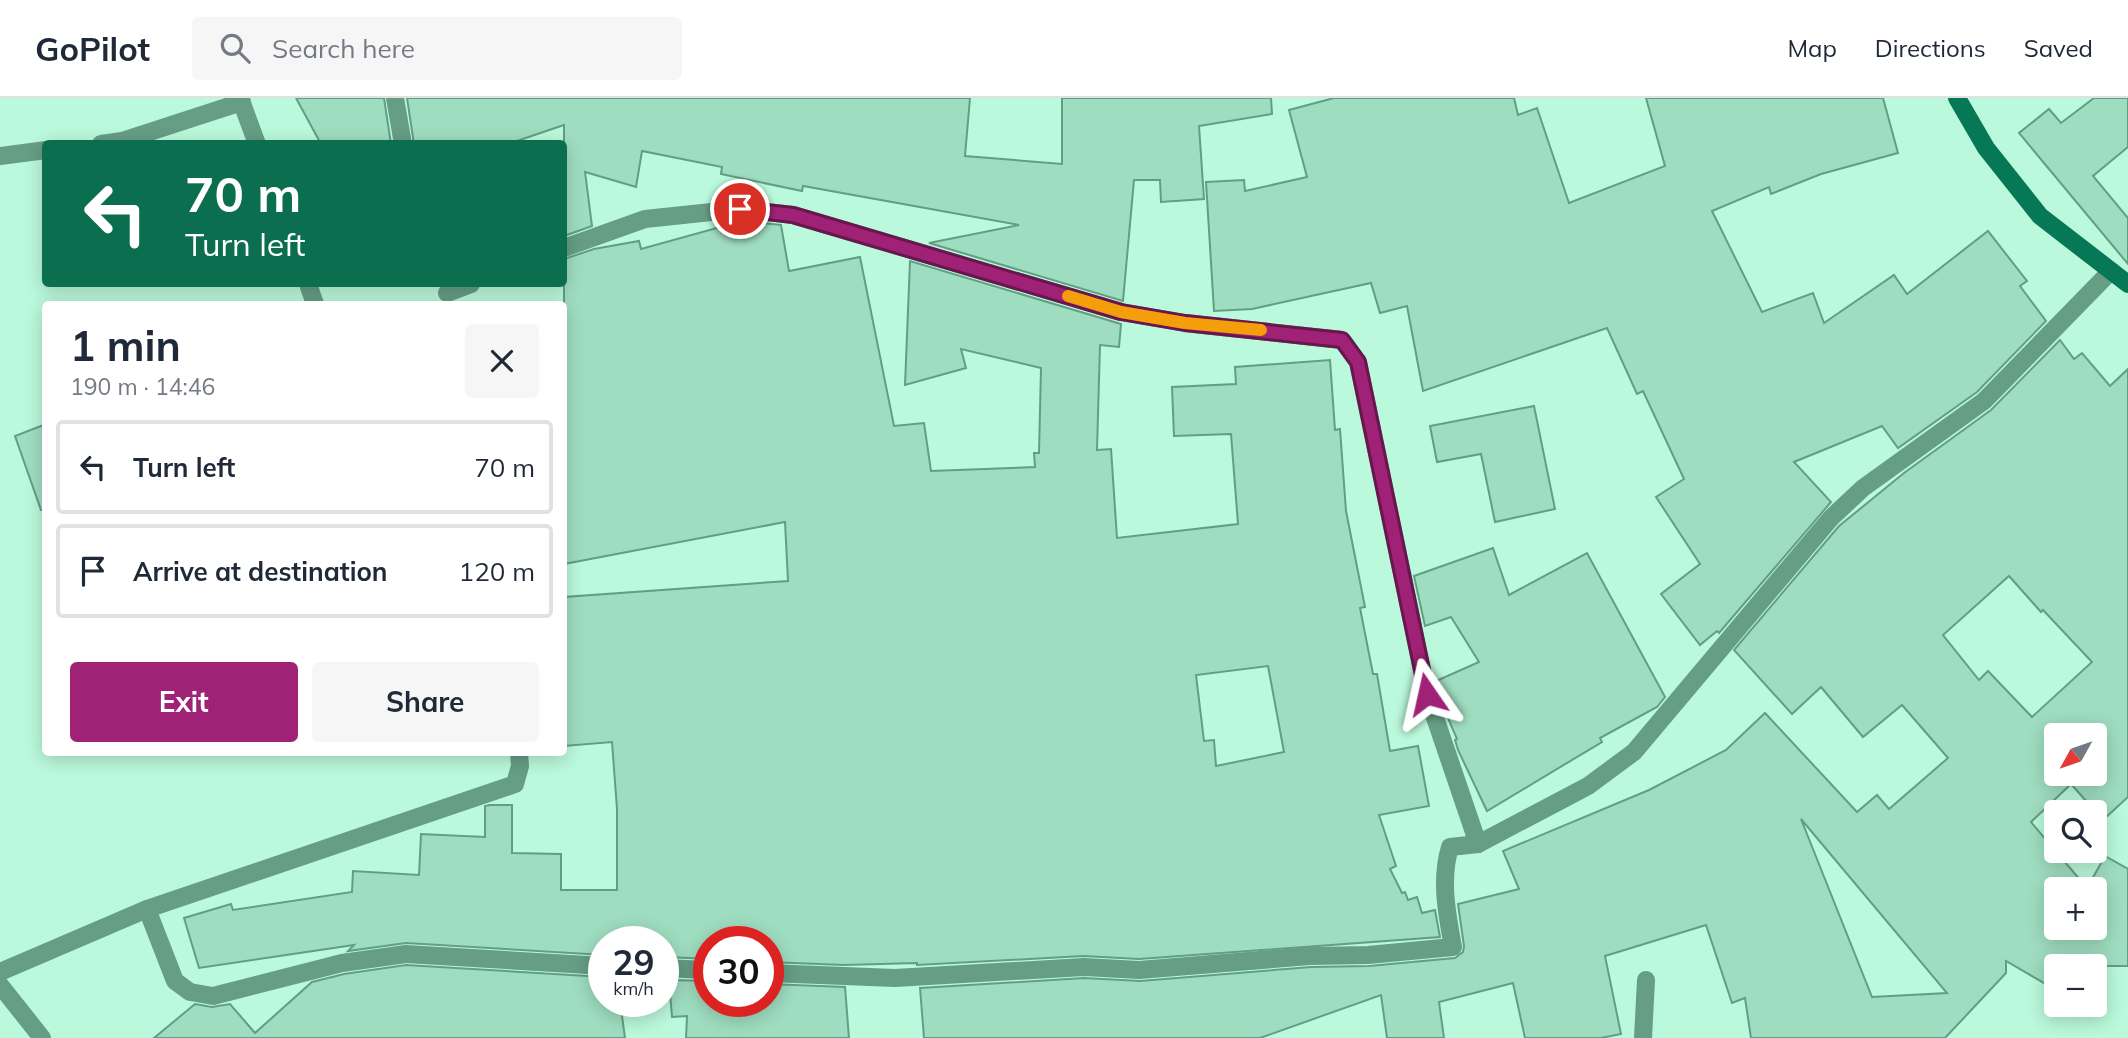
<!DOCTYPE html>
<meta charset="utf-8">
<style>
:root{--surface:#fff;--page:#f6f6f7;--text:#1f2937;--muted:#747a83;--line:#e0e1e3;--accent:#a02277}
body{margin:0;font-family:Mulish,sans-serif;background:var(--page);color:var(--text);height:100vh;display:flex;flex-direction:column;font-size:26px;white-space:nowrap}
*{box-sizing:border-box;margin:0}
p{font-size:23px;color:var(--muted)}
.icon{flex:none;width:38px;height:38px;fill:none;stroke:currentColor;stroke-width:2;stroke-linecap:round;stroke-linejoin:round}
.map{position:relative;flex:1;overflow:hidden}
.panel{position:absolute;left:42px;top:203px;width:525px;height:455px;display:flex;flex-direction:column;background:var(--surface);border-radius:7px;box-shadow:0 4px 18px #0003}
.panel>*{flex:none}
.banner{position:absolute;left:42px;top:42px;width:525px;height:147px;border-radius:7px;box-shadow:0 4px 18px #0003;background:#0b6e4f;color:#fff;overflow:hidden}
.needle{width:46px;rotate:230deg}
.fabs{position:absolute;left:2044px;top:625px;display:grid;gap:14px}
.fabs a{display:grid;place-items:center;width:63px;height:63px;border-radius:7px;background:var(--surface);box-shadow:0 4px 18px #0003;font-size:35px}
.speed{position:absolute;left:588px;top:828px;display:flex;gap:14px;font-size:35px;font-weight:700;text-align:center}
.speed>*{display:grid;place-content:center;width:91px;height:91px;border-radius:50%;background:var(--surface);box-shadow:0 4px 18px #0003;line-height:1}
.speed small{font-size:18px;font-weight:400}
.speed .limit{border:10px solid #d22;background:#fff;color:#111}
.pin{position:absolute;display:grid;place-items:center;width:60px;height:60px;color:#fff;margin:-30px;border:4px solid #fff;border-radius:50%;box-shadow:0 2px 7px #0007}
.me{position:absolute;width:77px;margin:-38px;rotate:349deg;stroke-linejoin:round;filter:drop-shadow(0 0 5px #0008)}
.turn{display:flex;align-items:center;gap:24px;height:147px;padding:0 28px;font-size:32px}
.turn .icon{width:91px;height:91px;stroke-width:2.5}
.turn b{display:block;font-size:49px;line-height:60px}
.round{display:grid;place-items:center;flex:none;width:74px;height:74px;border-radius:7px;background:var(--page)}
.headline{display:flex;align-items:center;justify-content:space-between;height:119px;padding:0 28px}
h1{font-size:42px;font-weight:700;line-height:52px}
.primary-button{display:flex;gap:14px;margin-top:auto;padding:14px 28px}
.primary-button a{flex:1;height:80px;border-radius:7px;background:var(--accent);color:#fff;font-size:28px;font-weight:700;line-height:80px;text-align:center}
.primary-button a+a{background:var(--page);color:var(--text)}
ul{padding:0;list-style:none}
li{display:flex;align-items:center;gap:21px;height:94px;margin:0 14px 10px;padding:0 14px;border:4px solid var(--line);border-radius:7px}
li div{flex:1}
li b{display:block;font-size:26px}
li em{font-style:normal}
header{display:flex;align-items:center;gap:42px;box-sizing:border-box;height:98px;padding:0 35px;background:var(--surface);border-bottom:2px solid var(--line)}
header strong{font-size:33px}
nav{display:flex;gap:38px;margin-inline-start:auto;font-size:24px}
.search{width:490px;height:63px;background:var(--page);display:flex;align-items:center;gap:18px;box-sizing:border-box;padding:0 24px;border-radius:7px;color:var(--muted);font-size:26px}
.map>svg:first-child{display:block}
.building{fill:#9fddc0;stroke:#629e84;stroke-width:2;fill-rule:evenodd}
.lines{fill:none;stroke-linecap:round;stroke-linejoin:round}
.street{stroke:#669e85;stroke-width:18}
.secondary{stroke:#067856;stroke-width:18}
.route-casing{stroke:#68164d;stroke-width:18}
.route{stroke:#a02277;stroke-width:12}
.slow{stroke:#f59e0b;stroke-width:12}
</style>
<header>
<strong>GoPilot</strong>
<div class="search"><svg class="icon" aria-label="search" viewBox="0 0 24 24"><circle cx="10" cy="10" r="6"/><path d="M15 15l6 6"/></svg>Search here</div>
<nav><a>Map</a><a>Directions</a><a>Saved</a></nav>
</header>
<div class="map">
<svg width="2128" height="940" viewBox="0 0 2128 940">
<rect width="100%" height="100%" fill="#bbf9dc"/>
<g class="building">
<polygon points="296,0 384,0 391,46 321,46"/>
<polygon points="407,0 970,0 965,58 1062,66 1062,0 1271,0 1272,16 1199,28 1204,101 1161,104 1160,82 1134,82 1123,203 929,145 1019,127 803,88 802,93 721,76 722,69 642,53 636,89 585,74 592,128 564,138 564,27 508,46 414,46"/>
<polygon points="1334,0 1514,0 1518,17 1537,10 1569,105 1665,68 1646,0 1883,0 1898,55 1821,76 1771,96 1769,89 1712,113 1762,214 1813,195 1824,225 1894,177 1907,196 1988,133 2027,183 2020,188 2046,223 1977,294 1898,350 1882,328 1794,364 1831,404 1719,535 1717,533 1700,547 1661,496 1700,466 1656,399 1684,381 1643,293 1637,296 1607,230 1423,293 1407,208 1380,215 1371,185 1252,211 1214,213 1206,84 1244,82 1245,93 1307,79 1289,12"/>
<polygon points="2094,0 2128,0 2128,49 2093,78 2128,120 2128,166 2019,35 2049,11 2061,25"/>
<path d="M742 123 781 127 789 173 860 159 894 328 924 325 931 373 1035 369 1034 355H1039L1041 270 961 251 966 270 905 287 910 163 1121 226 1119 249 1100 247 1097 352 1111 351 1117 440 1238 426 1231 336 1174 338 1172 289 1236 286 1235 269 1330 262 1335 332 1340 331 1346 413 1365 509 1360 510 1373 576H1377L1390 653 1418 648 1429 708 1379 717 1396 768 1390 771 1402 795 1405 794 1408 802 1417 799 1422 815 1435 812 1440 839 1139 861 1083 858 917 867V865L844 867 768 864V844H709V861L667 859 666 844H604V857L406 845 348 853 354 847 199 870 184 820 231 806 233 812 352 794 353 773 419 777 421 736 485 739V708L490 707H512V755L561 756V792H617V711L612 644 564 648V499L788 483 785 424 564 466V161L594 151 639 143 641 151ZM1268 568 1284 654 1216 668 1214 642 1204 643 1196 577Z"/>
<path d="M2060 242 2074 261 2082 255 2110 288 2128 271V699L2103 722 2071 686 2031 724 2087 790 2105 758 2128 771V868H2056V892L2006 863V875L1945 940H1751L1745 900 1732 905 1706 827 1605 858 1621 936 1601 940H1525L1513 885 1439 904 1444 940H1387L1381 897 1260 940H924L920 890 1084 880 1140 883 1311 869 1369 868 1455 860 1463 854 1464 848 1458 806 1519 791 1503 753 1649 692 1726 652 1765 615 1857 714 1877 697 1889 711 1948 660 1902 607 1863 639 1821 589 1792 616 1734 552 1839 428 1904 375 1991 312ZM2009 478 2041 514 2043 512 2092 564 2032 619 1988 573 1979 582 1943 537ZM2056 637H2095V676H2056ZM1801 721 1947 895 1872 899ZM2056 791H2095V830H2056Z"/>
<polygon points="1534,308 1555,411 1495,424 1481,356 1437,364 1430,328"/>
<polygon points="46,326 46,412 41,412 15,338"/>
<polygon points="1493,450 1509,497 1587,455 1665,599 1657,609 1600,640 1602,644 1487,713 1458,652 1455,642 1457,641 1445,613 1436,583 1479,564 1451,519 1425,528 1414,478"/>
<polygon points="406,867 604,879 604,903 620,903 625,940 154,940 195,906 212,909 230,906 255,935 312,884 344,876"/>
<polygon points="669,882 709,883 709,903 770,903 769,886 845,889 849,940 686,940 687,918 672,919"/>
</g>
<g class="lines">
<g class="street">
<polyline points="240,0 257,46"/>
<polyline points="395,0 403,46"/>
<polyline points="101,46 122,43 242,4"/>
<polyline points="0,58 46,52"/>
<polyline points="564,150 645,121 740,111 793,117 1121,214 1185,225 1342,242 1358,264 1427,596 1478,746"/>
<polyline points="308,186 315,206"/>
<polyline points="447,195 471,186"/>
<polyline points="147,811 175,883 190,894 213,898 342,865 406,856 604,868"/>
<polyline points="663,870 709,872"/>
<polyline points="0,874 147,811 515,686 520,668 519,654"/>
<path d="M768 875 895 880 1084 869 1139 872 1310 858 1368 857 1453 849C1447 816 1440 782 1450 749L1478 746 1588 688 1634 654 1831 420 1863 390 1984 303 2111 173"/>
<polyline points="0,887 42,940"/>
<polyline points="1643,940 1646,882"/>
</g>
<polyline class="secondary" points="1957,0 1986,50 2040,118 2128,186"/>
</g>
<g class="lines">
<g class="route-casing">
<polyline id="route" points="740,111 793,117 1121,214 1185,225 1342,242 1358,264 1427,596"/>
</g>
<use href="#route" class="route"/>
<polyline class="slow" points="1068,198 1121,214 1185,225 1261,232"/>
</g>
</svg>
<div class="fabs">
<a><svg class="needle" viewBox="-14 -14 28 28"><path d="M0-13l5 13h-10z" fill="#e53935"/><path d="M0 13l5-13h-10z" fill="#747a83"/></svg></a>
<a><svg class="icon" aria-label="search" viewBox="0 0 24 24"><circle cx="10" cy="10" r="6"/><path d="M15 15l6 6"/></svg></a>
<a>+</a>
<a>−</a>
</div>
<div class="speed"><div>29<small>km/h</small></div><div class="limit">30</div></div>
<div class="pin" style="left:740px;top:111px;background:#d93025"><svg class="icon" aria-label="arrive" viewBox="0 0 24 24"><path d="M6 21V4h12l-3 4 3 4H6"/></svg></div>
<svg class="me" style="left:1427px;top:596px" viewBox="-20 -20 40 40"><path d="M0-17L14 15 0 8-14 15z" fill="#a02277" stroke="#fff" stroke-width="4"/></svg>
<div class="banner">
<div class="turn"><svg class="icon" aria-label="left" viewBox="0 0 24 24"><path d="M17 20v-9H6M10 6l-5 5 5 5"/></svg><div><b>70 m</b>Turn left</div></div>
</div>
<section class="panel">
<div class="headline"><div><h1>1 min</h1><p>190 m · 14:46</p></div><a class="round"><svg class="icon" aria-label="close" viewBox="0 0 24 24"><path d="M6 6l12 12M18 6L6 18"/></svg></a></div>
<ul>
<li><svg class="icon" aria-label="left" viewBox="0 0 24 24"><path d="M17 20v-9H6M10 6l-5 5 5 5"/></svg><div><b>Turn left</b></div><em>70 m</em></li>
<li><svg class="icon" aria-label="arrive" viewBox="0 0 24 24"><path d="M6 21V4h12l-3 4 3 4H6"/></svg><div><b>Arrive at destination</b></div><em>120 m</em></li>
</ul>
<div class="primary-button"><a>Exit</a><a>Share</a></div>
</section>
</div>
